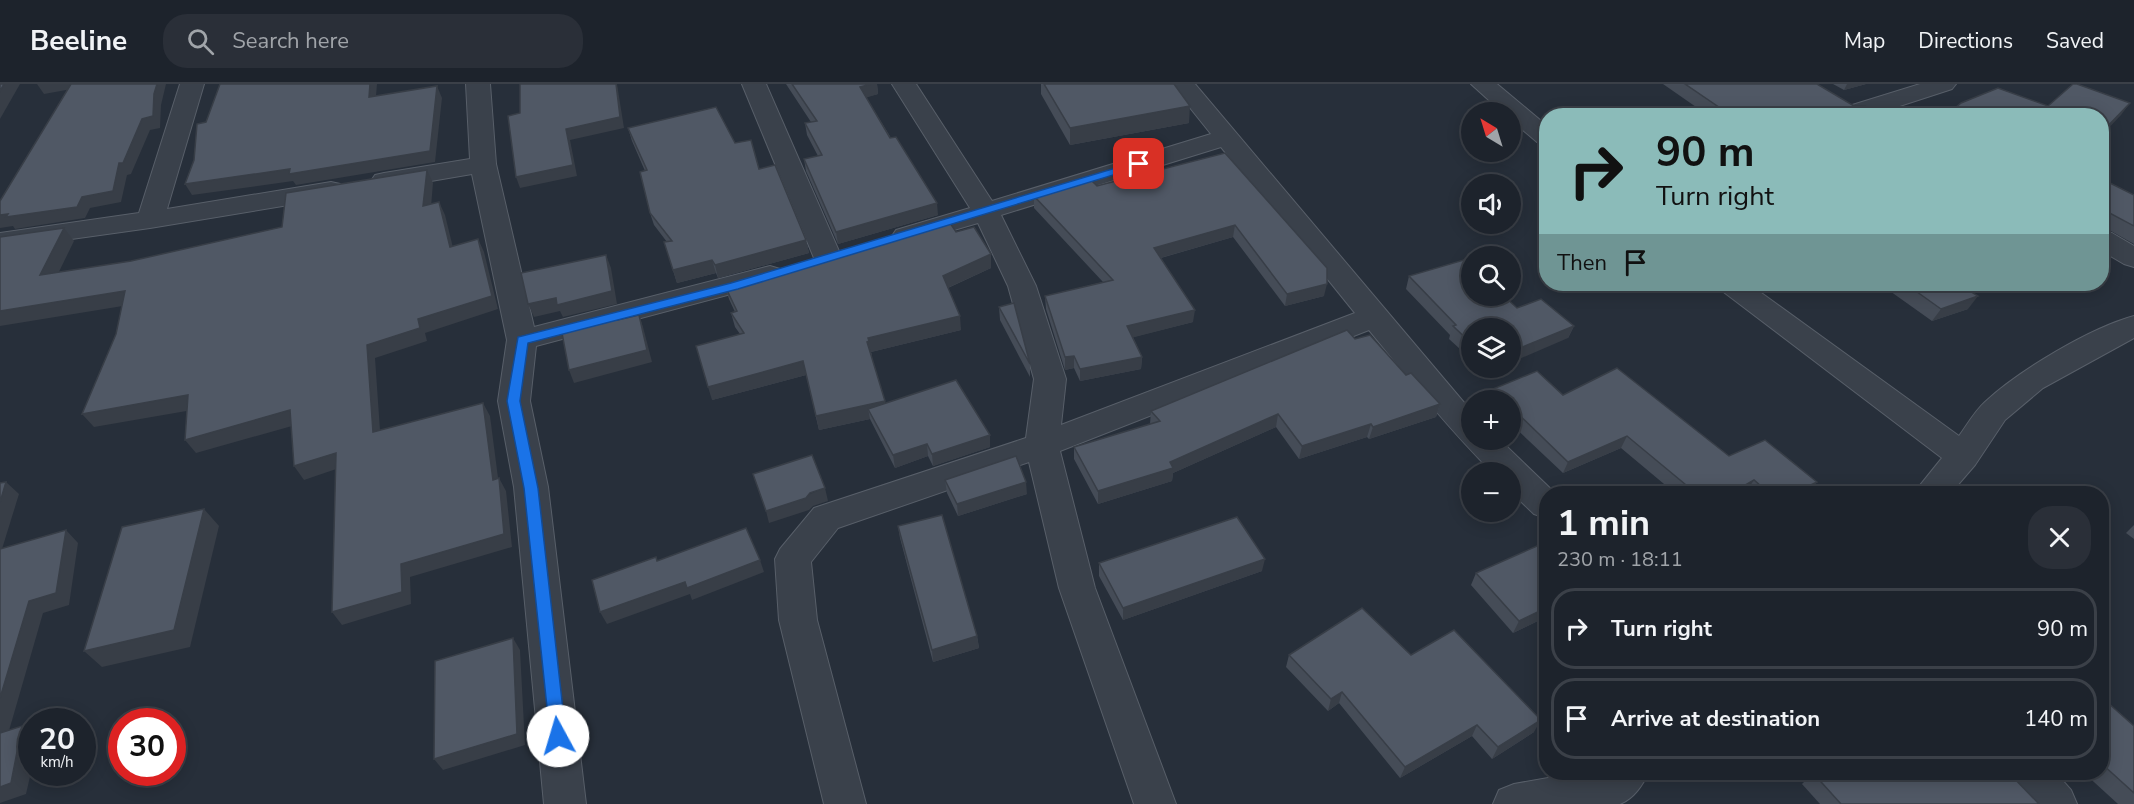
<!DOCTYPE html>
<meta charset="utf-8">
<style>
:root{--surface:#1d232c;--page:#2a2f38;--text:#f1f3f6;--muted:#a0a4a9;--line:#3b4048}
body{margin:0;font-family:"Nunito Sans",sans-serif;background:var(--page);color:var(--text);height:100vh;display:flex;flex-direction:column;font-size:22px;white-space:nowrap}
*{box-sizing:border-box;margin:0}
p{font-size:20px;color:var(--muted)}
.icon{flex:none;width:33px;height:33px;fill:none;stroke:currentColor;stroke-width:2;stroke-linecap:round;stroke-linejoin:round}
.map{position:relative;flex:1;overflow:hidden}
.panel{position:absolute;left:1539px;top:402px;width:570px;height:294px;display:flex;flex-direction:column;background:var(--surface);border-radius:24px;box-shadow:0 3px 15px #0003,0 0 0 2px var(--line)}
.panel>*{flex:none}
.guide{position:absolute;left:1539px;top:24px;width:570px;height:183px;border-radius:24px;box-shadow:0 3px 15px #0003,0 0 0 2px var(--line);background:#8bbbb9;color:#111;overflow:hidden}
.needle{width:39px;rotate:322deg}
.controls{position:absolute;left:1461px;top:18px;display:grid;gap:12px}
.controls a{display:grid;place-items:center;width:60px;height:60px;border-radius:50%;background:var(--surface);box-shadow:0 3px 15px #0003,0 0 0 2px var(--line);font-size:30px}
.speed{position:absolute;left:18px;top:624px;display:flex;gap:12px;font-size:30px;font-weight:700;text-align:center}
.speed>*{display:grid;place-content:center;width:78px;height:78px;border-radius:50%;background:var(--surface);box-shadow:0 3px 15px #0003,0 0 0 2px var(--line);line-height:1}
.speed small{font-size:15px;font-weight:400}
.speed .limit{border:9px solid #d22;background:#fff;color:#111}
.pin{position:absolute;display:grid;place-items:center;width:51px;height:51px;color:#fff;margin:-26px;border-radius:12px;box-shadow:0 3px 9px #0006}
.me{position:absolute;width:66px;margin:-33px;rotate:354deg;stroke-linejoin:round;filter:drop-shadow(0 0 4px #0008)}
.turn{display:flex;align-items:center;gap:21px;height:126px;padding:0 18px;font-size:27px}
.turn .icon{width:78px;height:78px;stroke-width:2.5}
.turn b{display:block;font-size:42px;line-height:51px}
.then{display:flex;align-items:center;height:57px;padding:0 18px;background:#0003;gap:12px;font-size:22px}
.round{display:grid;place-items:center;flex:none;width:63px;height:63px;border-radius:24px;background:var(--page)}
.head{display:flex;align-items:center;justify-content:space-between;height:102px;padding:0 18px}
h1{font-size:36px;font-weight:700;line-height:45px}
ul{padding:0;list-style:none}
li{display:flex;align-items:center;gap:18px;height:81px;margin:0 12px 9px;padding:0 6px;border:3px solid var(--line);border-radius:24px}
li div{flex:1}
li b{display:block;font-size:22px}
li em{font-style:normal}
header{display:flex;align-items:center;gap:36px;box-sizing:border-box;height:84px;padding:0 30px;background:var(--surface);border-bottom:2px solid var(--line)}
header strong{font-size:28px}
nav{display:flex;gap:33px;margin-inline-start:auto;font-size:21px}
.search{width:420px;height:54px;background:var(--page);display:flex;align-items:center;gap:15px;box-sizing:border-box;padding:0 21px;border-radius:24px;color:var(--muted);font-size:22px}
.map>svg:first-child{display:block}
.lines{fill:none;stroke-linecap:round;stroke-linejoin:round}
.minor-casing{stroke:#585f69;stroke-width:2}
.minor{fill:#3a414b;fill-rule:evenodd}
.wall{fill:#454c57}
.shaded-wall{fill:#383e47}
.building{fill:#505865;stroke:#383e47;stroke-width:1.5}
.route{fill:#1a73e8;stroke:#114b97;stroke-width:1.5}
</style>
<header>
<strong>Beeline</strong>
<div class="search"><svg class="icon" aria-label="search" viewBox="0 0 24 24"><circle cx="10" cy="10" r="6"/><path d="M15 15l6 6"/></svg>Search here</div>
<nav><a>Map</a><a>Directions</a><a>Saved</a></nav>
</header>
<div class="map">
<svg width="2134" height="720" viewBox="0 0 2134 720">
<rect width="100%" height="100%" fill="#272f3a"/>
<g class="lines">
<g class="minor-casing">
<g id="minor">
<polygon points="180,0 204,0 167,125 331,98 340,100 344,106 340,112 331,114 150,144 0,165 0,149 139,129"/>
<polygon points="466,0 490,0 496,80 534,243 770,182 780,185 784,191 780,197 536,262 530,317 548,403 586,720 544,720 514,403 498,317 507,256 472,90 384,105 375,103 371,97 375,91 384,89 470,75"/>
<polygon points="742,0 766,0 842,174 838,180 828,183 818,180 814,174"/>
<path d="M892 0H916L992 117 1211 50 1171 0H1195L1472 328V356H1500L1556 410H1546V434L1534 430 1510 407V388H1492C1448 344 1409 295 1369 246L1060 367 1095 504 1176 720H1134L1059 504 1029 378 838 444 811 478 817 536 866 720H824L779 536 775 475 780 465 814 424 1026 354 1034 295 1008 202 978 139 906 160 896 158 892 152 896 146 970 124ZM1221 63 1355 229 1061 341 1066 295 1036 202 1001 131Z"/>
<polygon points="1471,0 1497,0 1546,41 1546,60 1537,58 1510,35 1510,28 1502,28"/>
<polygon points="1920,0 1956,0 1952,5 1869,32 1849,32 1846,27 1849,22"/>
<polygon points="2102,147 2112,149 2134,162 2134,183 2124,180 2102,167"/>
<path d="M1717 200H1749L1959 352C1967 341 1975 327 1985 318 2018 287 2090 244 2134 232V254L2043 304 2005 336 1975 381 1950 410H1913L1942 374 1721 206Z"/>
<path d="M1582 688H1649C1642 702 1634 714 1620 720H1493L1499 706 1514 700Z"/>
<polygon points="2007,688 2055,688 2071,706 2077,720 2029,720 2013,702"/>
</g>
</g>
<use href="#minor" class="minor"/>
</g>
<g class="wall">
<polygon points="786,0 877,0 878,10 866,13 938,131 838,160 806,87 804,75 818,72 807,51 805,39 811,38"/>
<polygon points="1041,0 1174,0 1189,39 1070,61 1041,10"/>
<polygon points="1663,0 1817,0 1854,22 1881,32 1709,32"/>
<polygon points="1833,0 1866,0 1844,6"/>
<polygon points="628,44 735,59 759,85 806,156 809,169 718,194 716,189 677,199 664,158 667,158 654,141 650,129 645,87 632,57"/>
<polygon points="1225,69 1324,212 1285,222 1233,153 1161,174 1193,238 1133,253 1142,273 1141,285 1080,297 1074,284 1065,286 1046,225 1045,212 1103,198 1034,124 1034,112 1097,102"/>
<polygon points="2102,95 2134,111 2134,160 2102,142"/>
<polygon points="956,148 991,170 991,184 948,204 961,246 871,268 872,271 871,271 885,319 990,363 933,382 928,372 895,384 871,337 870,335 819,346 806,291 712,316 740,250 735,243 731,229 735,228 729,215 725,202"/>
<polygon points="1409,192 1517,224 1574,242 1568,254 1472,244 1472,276 1449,255 1450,251 1406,205"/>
<polygon points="1880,200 1959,200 1968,225 1932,237"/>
<polygon points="999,223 1030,280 1030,293 1000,236"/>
<polygon points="1355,255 1406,291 1440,320 1436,333 1369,355 1367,353 1299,375 1276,343 1173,389 1172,397 1098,420 1074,375 1074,363 1150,340 1151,327"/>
<polygon points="1479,284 1499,284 1485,289"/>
<polygon points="1493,305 1563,311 1729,372 1809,409 1748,410 1746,408 1743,410 1676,410 1621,364 1563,389 1510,339 1510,316 1489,316"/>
<polygon points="945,396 1027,410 958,432 947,409"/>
<polygon points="2134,441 2134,455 2126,449"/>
<polygon points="898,442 977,552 979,564 933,578 900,454"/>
<polygon points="1099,479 1262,487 1123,536 1099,492"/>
<polygon points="1476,489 1546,533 1513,549 1471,501"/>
<polygon points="1289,571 1411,571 1534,648 1492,675 1472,652 1400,694 1339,619 1328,627 1286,583"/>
<polygon points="2102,621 2134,642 2134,720 2118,720 2083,688 2102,688"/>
<polygon points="1813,689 2039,720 1820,720 1802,700"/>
</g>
<g class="shaded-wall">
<polygon points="4,0 20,0 0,35 0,7"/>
<polygon points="37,0 81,0 83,3 44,10"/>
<polygon points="157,0 166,0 161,21 160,44 150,46 131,90 127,91 121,118 90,124 85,134 15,145 13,142 0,144 0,131 82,113 119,79 154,10"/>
<polygon points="370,0 377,0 375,24 369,13"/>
<polygon points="616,0 617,0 624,44 570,56 577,92 520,104 516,93"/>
<polygon points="871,0 877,0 878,10 862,15 860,3"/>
<polygon points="1847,0 1866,0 1844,6"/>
<polygon points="437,2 442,14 435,78 296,101 293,97 192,111 185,100"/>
<polygon points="2130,19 2121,31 2102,51 2102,48"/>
<polygon points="1190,22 1189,39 1070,61 1070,44"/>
<polygon points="427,86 433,99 430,135 423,122"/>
<polygon points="439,118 445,131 456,176 450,163"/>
<polygon points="937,119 938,131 838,160 836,148"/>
<polygon points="1235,141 1233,153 1153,176 1154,164"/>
<polygon points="64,144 74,157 51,204 40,191"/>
<polygon points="478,155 484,168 498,225 425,249 427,257 375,274 381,361 373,348 367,261 418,235"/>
<polygon points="806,156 809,169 718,194 715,181"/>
<polygon points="991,170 991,184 945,205 943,192"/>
<polygon points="606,171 611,184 617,220 563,233 560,227 534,233 528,220"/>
<polygon points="712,176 716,189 677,199 673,186"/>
<polygon points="1327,200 1324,212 1285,222 1287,210"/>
<polygon points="125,207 135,220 0,242 0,227"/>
<polygon points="1978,212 1968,225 1932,237 1941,225"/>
<polygon points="1195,226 1193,238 1127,255 1127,242"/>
<polygon points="639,231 643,243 652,278 574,299 569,286"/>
<polygon points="960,232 961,246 871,268 872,271 869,271 867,258 868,254"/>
<polygon points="1574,242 1568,254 1510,279 1510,268"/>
<polygon points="1074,272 1074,284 1065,286 1065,273"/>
<polygon points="1142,273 1141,285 1080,297 1080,285"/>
<polygon points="803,277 806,291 712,316 708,303"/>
<polygon points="1487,284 1499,284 1485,289"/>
<polygon points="188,311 198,325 94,343 82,330"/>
<polygon points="885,317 887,331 868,325 870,335 819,346 816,332"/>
<polygon points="483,319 490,332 500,409 493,396"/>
<polygon points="1440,320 1436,333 1369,355 1373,343"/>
<polygon points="290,326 299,340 196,369 185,356"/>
<polygon points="1278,330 1276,343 1173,389 1172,397 1098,420 1098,407 1170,378"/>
<polygon points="1371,340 1367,353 1299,375 1302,362"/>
<polygon points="990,351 990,363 933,382 932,370"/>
<polygon points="1627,352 1621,364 1563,389 1568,378"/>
<polygon points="927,360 928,372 895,384 893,371"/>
<polygon points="336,369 345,382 304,396 294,382"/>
<polygon points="499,394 506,407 512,463 410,493 411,520 342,541 332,528 401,480"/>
<polygon points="1754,396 1746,408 1743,410 1730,410"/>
<polygon points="6,398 19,410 2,465 0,466 0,418"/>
<polygon points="1026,398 1027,410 958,432 957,420"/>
<polygon points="1817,398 1808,410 1792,410"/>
<polygon points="825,404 828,417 813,422 809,426 769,439 766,427"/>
<polygon points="204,425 219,442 190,563 102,583 84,567"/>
<polygon points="66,446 78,459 69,521 43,529 4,664 0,661 0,614 29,517"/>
<polygon points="1265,475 1262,487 1123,536 1123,524"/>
<polygon points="760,476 764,488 692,516 690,510 607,540 600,528 685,498"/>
<polygon points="1546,524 1546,533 1513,549 1519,537"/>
<polygon points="977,552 979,564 933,578 932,566"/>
<polygon points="513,554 520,566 525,661 443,686 434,675"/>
<polygon points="1342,608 1339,619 1328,627 1331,615"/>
<polygon points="1541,636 1534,648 1492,675 1498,663"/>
<polygon points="1477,641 1472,652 1400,694 1405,683"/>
<polygon points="22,642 32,649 32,684 26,710 0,719 0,703"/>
</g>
<g class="building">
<polygon points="0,0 4,0 0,7"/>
<polygon points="71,0 157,0 154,10 153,32 142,35 123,79 119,79 113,107 82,113 77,123 6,133 8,130 0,131 0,117"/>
<polygon points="220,0 370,0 369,13 437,2 430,67 289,90 290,85 185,100 194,76 197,40 206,38"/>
<polygon points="520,0 616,0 620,33 566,45 573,81 516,93 508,32 520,29"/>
<polygon points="792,0 871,0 860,3 890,54 896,53 937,119 836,148 804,75 822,71 805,39 817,37"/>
<polygon points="1044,0 1174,0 1190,22 1070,44"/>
<polygon points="1685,0 1817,0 1854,22 1865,22 1881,32 1732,32"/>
<polygon points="2073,0 2077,0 2130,19 2102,48 2102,32 1931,32 1949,24 1953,26 1961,19 1998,4 2048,22"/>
<polygon points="716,23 735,59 751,56 759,85 775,81 806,156 715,181 712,176 673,186 664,158 672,157 650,129 640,88 647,86 628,44"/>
<polygon points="1225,69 1327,184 1327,200 1287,210 1235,141 1154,164 1195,226 1127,242 1142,273 1080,285 1074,272 1065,273 1045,212 1113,196 1034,112 1090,95 1097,102"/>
<polygon points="427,86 423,122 439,118 450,163 478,155 492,212 418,235 420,244 367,261 373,348 483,319 493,396 499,394 504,450 401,480 402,508 332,528 336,369 294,382 290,326 185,356 188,311 82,330 116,250 125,207 0,227 0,153 64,144 40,191 131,177 282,143 286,109"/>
<polygon points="2102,95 2134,111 2134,142 2102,125"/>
<polygon points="948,136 956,148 974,143 991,170 943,192 960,232 868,254 869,257 867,258 885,317 816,332 803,277 708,303 696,262 744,249 731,229 737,227 725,202"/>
<polygon points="606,171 612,207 557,221 556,214 528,220 521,189"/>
<polygon points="1467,175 1472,180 1472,212 1504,212 1517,224 1541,215 1574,242 1510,268 1510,244 1472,244 1472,260 1453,242 1456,241 1409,192"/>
<polygon points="1906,200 1959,200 1978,212 1941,225"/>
<polygon points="1014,219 1030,280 999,223"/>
<polygon points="616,230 617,236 639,231 647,266 569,286 561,244"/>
<polygon points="1347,246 1355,255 1370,251 1406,291 1411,289 1440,320 1373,343 1371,340 1302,362 1278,330 1170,378 1173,384 1098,407 1074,363 1160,337 1151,327"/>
<polygon points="1617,284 1729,372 1765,356 1817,398 1792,410 1770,410 1754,396 1730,410 1697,410 1627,352 1568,378 1510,322 1510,316 1504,316 1493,305 1537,287 1563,311"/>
<polygon points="956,296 990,351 932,370 927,360 893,371 868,325"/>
<polygon points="812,371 825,404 810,409 806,414 766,427 753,390"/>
<polygon points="1016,372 1026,398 957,420 945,396"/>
<polygon points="6,398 0,418 0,399"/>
<polygon points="204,425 174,546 84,567 122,443"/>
<polygon points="942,431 977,552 932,566 898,442"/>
<polygon points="1237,433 1265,475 1123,524 1099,479"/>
<polygon points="746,444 760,476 687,504 685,498 600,528 592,496 656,473 657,477"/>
<polygon points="66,446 56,509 29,517 0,614 0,465"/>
<polygon points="1546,458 1546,524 1519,537 1476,489"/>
<polygon points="1362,524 1411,571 1454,546 1541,636 1498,663 1477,641 1405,683 1342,608 1331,615 1289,571"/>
<polygon points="513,554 517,650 434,675 435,577"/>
<polygon points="2107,618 2134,642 2134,709 2102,680 2102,621"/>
<polygon points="22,642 11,699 0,703 0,649"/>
<polygon points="1814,688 2008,688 2039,720 1841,720 1813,689"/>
</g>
<polygon class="route" points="1139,77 1144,80 1143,82 738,205 528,259 520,317 538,404 566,652 564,658 558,660 552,658 550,652 524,404 507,317 518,253 731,199"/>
</svg>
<div class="controls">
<a><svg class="needle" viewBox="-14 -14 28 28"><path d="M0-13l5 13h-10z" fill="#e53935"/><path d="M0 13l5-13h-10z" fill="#a0a4a9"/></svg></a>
<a><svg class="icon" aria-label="sound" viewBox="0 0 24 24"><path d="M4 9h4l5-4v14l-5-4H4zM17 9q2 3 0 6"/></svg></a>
<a><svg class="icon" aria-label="search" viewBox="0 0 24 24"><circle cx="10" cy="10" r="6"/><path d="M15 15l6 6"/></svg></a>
<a><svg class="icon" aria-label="layers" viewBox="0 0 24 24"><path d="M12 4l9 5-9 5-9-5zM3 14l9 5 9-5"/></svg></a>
<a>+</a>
<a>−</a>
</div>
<div class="speed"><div>20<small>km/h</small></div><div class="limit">30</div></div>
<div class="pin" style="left:1139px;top:80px;background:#d93025"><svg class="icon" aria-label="arrive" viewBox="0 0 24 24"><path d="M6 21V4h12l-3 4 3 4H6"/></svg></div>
<svg class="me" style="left:558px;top:652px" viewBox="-20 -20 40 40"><circle r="19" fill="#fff"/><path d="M0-13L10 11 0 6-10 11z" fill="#1a73e8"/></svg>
<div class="guide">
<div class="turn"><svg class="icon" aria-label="right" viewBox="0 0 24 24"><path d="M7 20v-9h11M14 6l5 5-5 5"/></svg><div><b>90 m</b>Turn right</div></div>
<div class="then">Then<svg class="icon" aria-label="arrive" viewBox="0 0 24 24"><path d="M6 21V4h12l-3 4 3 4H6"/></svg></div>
</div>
<section class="panel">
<div class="head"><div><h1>1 min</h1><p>230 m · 18:11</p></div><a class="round"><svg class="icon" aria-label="close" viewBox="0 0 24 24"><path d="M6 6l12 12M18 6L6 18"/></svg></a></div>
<ul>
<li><svg class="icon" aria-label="right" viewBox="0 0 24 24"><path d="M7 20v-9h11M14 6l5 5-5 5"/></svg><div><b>Turn right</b></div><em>90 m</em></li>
<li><svg class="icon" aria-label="arrive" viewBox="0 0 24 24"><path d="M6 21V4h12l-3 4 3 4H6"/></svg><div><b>Arrive at destination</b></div><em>140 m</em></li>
</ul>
</section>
</div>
